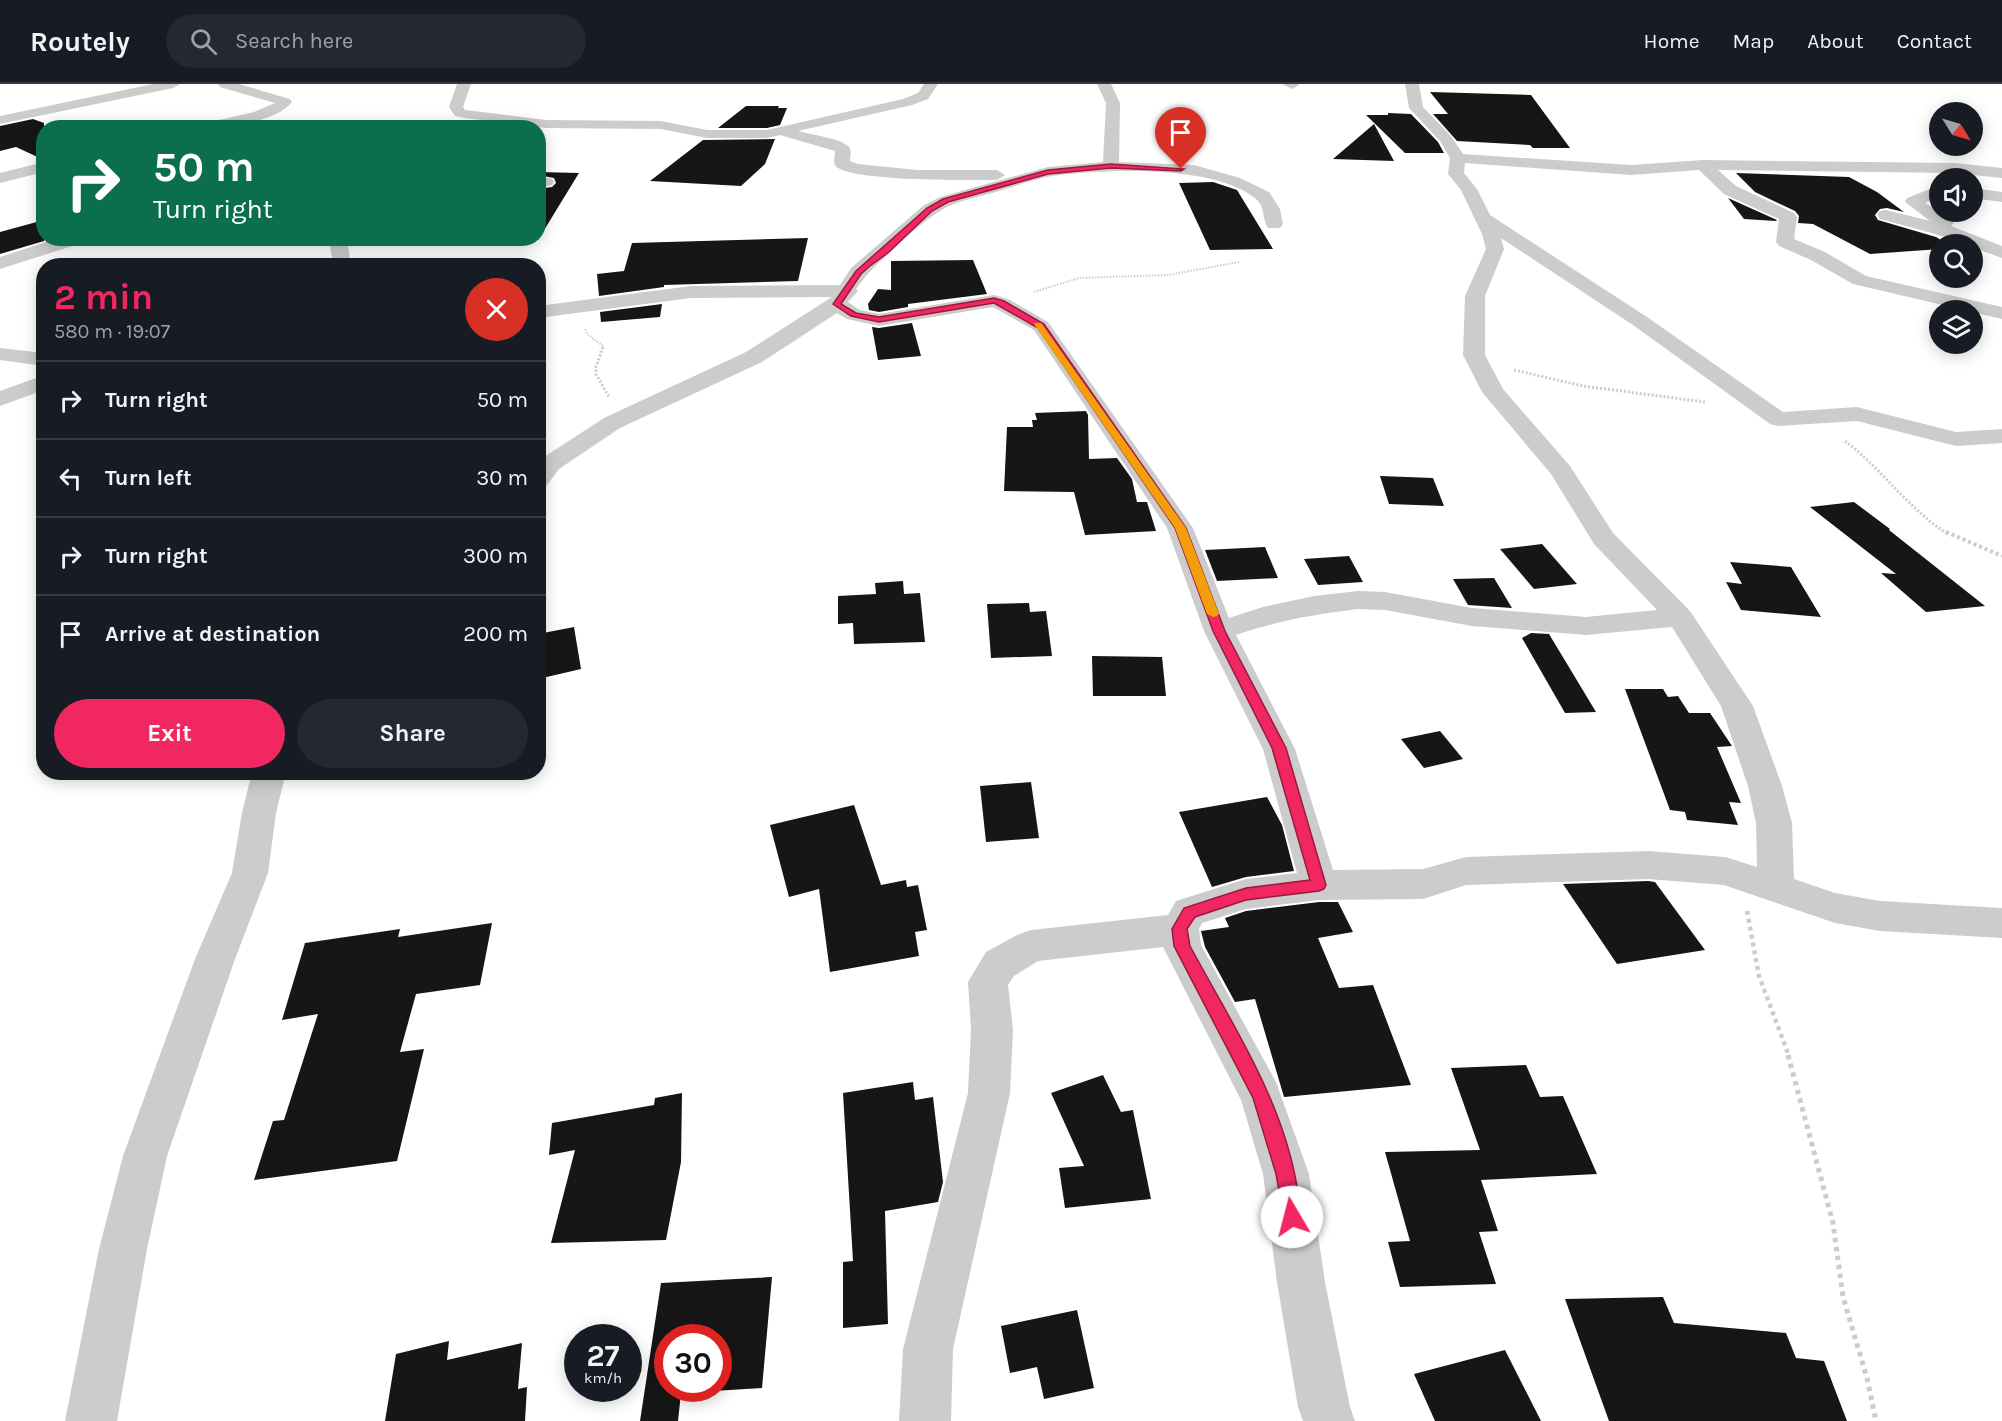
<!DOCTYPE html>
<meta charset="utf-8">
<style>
:root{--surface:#171b24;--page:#242831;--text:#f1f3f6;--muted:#9ea1a6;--line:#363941;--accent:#f02760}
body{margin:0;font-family:Karla,sans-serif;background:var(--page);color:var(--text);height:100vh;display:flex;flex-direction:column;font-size:22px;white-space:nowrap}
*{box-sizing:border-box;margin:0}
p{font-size:20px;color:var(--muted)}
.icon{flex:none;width:33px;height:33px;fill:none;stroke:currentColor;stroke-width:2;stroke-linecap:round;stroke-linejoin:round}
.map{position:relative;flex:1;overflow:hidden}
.side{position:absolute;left:36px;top:174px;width:510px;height:522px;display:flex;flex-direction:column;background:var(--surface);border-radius:24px;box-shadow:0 3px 15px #0003}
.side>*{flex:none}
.top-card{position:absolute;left:36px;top:36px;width:510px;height:126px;border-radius:24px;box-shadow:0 3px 15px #0003;background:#0b6e4f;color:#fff;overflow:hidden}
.needle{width:39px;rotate:127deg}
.controls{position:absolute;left:1929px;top:18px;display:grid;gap:12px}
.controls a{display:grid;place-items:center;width:54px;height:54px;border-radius:50%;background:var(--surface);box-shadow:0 3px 15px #0003;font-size:30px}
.speed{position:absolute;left:564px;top:1240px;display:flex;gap:12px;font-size:30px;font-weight:700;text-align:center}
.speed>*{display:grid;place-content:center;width:78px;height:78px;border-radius:50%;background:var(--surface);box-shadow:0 3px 15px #0003;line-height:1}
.speed small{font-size:15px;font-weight:400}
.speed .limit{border:9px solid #d22;background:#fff;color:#111}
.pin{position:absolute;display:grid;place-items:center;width:51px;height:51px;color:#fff;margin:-62px -26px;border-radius:50% 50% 50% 0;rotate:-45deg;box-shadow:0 0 6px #0007}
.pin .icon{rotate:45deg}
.me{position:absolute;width:66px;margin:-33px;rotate:352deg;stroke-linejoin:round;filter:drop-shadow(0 0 4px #0008)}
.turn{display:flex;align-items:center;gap:21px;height:126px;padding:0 18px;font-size:27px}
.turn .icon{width:78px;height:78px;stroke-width:2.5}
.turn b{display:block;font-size:42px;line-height:51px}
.round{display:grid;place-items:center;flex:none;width:63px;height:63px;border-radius:32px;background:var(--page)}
.headline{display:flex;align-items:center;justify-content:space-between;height:102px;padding:0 18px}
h1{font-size:36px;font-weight:700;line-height:45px;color:var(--accent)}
.cta{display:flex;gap:12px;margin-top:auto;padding:12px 18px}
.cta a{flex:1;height:69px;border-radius:36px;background:var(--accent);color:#fff;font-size:24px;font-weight:700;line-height:69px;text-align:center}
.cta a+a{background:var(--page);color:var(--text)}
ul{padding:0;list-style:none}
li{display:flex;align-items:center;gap:18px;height:78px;padding:0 18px;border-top:2px solid var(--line)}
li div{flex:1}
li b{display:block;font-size:22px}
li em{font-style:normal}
header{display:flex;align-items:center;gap:36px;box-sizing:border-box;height:84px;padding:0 30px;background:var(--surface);border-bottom:2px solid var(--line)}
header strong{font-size:28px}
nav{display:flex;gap:33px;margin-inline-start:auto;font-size:21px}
.search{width:420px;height:54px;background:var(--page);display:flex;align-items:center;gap:15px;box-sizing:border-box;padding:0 21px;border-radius:33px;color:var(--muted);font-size:22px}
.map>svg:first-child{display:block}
.building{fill:#161616;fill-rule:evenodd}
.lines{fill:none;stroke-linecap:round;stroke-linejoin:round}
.path-far4{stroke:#ccc;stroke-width:2;stroke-dasharray:1.5 1.5;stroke-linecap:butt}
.path-far3{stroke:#ccc;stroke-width:3;stroke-dasharray:2 2;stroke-linecap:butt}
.path-far2{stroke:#ccc;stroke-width:4;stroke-dasharray:3 3;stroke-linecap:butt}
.path-far1{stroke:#ccc;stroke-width:4.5;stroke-dasharray:4 4;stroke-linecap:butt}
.path{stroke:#ccc;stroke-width:5;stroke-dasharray:4.5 4.5;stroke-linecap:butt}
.minor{fill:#ccc;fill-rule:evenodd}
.route{fill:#f02760;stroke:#9c193e;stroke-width:1.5}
.slow{fill:#f59e0b}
</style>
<header>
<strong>Routely</strong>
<div class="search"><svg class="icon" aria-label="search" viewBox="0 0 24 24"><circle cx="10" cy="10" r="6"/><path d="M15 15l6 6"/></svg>Search here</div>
<nav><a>Home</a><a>Map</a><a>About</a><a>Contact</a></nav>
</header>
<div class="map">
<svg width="2002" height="1337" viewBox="0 0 2002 1337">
<rect width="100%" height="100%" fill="#fff"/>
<g class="building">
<polygon points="1430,8 1531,11 1570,64 1533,64 1530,61 1457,57 1433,30 1448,30"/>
<polygon points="746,22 779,22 778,24 787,24 780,41 767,44 718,44"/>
<polygon points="1388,29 1411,30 1438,58 1444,69 1405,69 1366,31 1388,31"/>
<polygon points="33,35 44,39 44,76 16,63 0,67 0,42"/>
<polygon points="1374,40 1394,77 1333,75"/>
<polygon points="775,55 765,80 741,102 650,97 703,56"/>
<polygon points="538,88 579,89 538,156 538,105 552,103 556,99 554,94 538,91"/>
<polygon points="1736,89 1849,93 1877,108 1904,128 1887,124 1880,125 1875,131 1878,136 1936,153 1947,160 1940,160 1940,165 1870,170 1813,140 1798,139 1799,132 1795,127 1755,108"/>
<polygon points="1213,98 1237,106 1273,165 1210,166 1179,99"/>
<polygon points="1728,114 1777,136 1776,137 1744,135"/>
<polygon points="44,136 44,157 0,170 0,148"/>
<polygon points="808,154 798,197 664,201 664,203 599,212 597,190 624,187 632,159"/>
<polygon points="973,176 987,210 908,220 908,223 879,228 869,226 868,220 878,205 891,206 891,177"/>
<polygon points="662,220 660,233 601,238 600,228"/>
<polygon points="912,239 921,272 878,276 872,243 879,244"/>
<polygon points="1086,327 1088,331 1089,375 1117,374 1132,395 1137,418 1147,418 1156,447 1085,451 1074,408 1004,407 1007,343 1033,343 1032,336 1037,336 1035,329"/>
<polygon points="1380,392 1433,394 1444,422 1389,420"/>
<polygon points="1854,418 1890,445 1889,446 1985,522 1926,528 1881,489 1896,490 1810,423"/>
<polygon points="1542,460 1577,500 1534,505 1500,465"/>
<polygon points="1265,463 1278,494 1217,497 1205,466"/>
<polygon points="1349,472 1363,498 1318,501 1304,475"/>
<polygon points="1730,478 1791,483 1821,533 1741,526 1726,498 1742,500"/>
<polygon points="1494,494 1512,524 1468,521 1453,495"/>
<polygon points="903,497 904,510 920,509 925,558 854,560 853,539 838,540 838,512 876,510 875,499"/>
<polygon points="1029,519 1030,528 1046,527 1052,572 991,574 987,520"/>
<polygon points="574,543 581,585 538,595 538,550"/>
<polygon points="1531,549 1549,550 1596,628 1565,629 1522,554"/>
<polygon points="1092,572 1162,573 1166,612 1093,612"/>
<polygon points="1625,605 1663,605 1668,613 1678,612 1689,629 1710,629 1732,662 1717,663 1741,719 1729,718 1738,741 1687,736 1685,728 1670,726"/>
<polygon points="1440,647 1463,675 1424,684 1401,655"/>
<polygon points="1031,698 1039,754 986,758 980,702"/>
<polygon points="1267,713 1282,741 1294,787 1246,793 1212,803 1179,728"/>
<polygon points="854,721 881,801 906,796 907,803 918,801 927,846 915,848 919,872 830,888 819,805 789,813 770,741"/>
<polygon points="1648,797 1655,798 1705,866 1617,880 1563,800"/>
<polygon points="1319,818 1338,818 1353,848 1318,854 1339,904 1373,901 1411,1001 1284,1013 1255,915 1235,918 1205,863 1201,847 1229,843 1225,834 1246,827"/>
<polygon points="492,839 480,901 416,910 400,968 424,965 397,1077 254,1096 273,1037 284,1036 318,930 282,936 305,859 400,845 398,853"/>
<polygon points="1526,981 1540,1013 1563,1012 1597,1090 1481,1096 1498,1147 1479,1148 1496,1200 1400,1203 1388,1158 1410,1157 1385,1068 1480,1066 1451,984"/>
<polygon points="1103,991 1121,1028 1133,1026 1151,1115 1065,1124 1059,1084 1084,1082 1051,1009"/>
<polygon points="913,998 915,1016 933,1013 943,1098 938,1118 885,1127 888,1240 843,1244 843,1178 853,1177 843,1009"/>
<polygon points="682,1009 681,1078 666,1156 551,1159 575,1066 549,1071 552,1039 654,1021 655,1014"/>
<path d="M772 1193 762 1304 681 1309 678 1337H640L661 1199ZM668 1254H718V1305H668Z"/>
<polygon points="1663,1213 1674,1239 1786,1249 1796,1274 1824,1277 1847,1337 1609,1337 1565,1215"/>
<polygon points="1077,1226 1094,1304 1044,1315 1037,1283 1010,1289 1001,1242"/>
<polygon points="449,1257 447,1276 522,1259 518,1305 527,1303 525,1337 385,1337 396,1270"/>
<polygon points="1505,1266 1541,1337 1435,1337 1414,1290"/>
</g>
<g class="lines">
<g class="path-far4">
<polyline points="1034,208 1079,194 1168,191 1239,178"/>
<polyline points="585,245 587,250 603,262 603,265"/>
</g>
<g class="path-far3">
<polyline points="603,263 596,283 596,290 609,313"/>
<polyline points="1514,286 1583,302 1705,318"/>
<path d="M1845 357C1882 385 1909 426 1948 450"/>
</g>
<polyline class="path-far2" points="1946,448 2002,472"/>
<polyline class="path-far1" points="1747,827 1759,892 1789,972"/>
<polyline class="path" points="1788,971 1833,1139 1843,1213 1867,1294 1876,1337"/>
<g class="minor">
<polygon points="153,0 180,0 173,4 0,40 0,32"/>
<path d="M218 0H239L290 15 292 18C274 40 222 44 195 44L197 41 254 28 275 19 220 3Z"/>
<path d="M457 0H471L463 23 465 26 546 36 661 37 707 46H767L903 15 918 9 924 0H938L928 15 912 21 798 47C809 50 843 55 849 63 852 66 850 73 850 77L858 80 917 86H997L1005 91 997 96C975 96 844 98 835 81 833 78 835 71 835 67L780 51 767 54H707L661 45 546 44 465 34 455 32 449 23Z"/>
<path d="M1097 0H1111L1120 19 1119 78 1194 81 1240 94 1269 108 1280 125 1283 140 1280 144H1268C1262 135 1265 122 1256 115 1215 80 1103 85 1052 92 1034 95 1016 102 999 107 983 112 966 115 951 121 926 132 871 182 856 205L858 207 848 218 860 226 879 230 994 211 1008 215 1048 238 1193 444 1229 534 1263 523 1314 512 1358 507 1385 508 1472 524 1586 533 1657 526 1594 460 1551 390 1482 308 1463 271 1465 212 1486 165 1482 150 1461 106 1448 90 1450 74 1440 57 1409 24 1405 0H1419L1423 23 1451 52 1463 70 1631 81 1703 76 1955 79 2002 84V94L1955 89 1718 86 1736 102 1794 129 1797 133 1794 155 1825 168 1866 192 2002 223V235L1853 200 1811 176 1779 162 1776 158 1779 135 1724 110 1699 86 1631 91 1465 79 1464 89 1477 105 1490 131 1647 233 1783 328 1857 323 1956 348 2002 345V359L1956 362 1857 337 1778 342 1770 340 1633 241 1501 154 1504 165 1485 212V271L1503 305 1570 382 1613 449 1690 527 1753 622 1782 702 1792 739 1794 795 1835 809 1880 817 2002 824V854L1880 847 1835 839 1724 801 1648 795 1466 801 1423 815 1319 816 1246 825 1202 839 1199 845 1201 861 1276 998 1309 1090 1325 1198 1350 1323 1355 1337H1303L1298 1323 1277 1198 1263 1090 1241 1016 1163 863 1038 877 1014 892 1008 901 1013 945 1010 1009 953 1265 951 1337H899L903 1265 968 1009 971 945 968 898 986 868 1017 851 1031 846 1168 831 1176 817 1246 795 1297 789 1263 665 1204 547 1167 444 1034 246 993 223 879 242 847 235 837 229 762 278 620 344 559 385 547 401 538 403V378L541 375 604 334 746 268 832 213 691 214 538 234V222L691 202 840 201 851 184 923 122 940 113 1048 83 1103 78 1106 19ZM1358 525 1385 526 1472 542 1586 551 1672 543 1721 622 1748 702 1756 739 1757 783 1725 773 1648 767 1466 773 1423 785 1333 786 1295 665 1236 551C1276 537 1316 530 1358 525Z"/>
<polygon points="1282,0 1298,0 1299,1 1292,5"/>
<polygon points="44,78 44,88 0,99 0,89"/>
<polygon points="538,93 552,95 554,98 552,101 538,103"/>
<polygon points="1940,101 1940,112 1925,119 1951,135 1954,139 1951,142 2002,162 2002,174 1972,163 1972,160 1880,135 1877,131 1880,127 1886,126 1930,137 1905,118 1907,114"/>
<polygon points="1972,104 2002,108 2002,118 1972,114"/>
<polygon points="59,154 88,154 85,158 0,185 0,173"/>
<polygon points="335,154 353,154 348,161 350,175 346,182 327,182 332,175 330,161"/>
<polygon points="0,264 44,269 44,282 0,276"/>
<polygon points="44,291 44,306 0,322 0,307"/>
<polygon points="252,688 286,688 276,729 268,789 235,875 167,1072 147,1165 117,1337 65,1337 99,1165 123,1072 195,875 232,789 242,729"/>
</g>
</g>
<path class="route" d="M1111 80 1184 85 1181 87 1111 84 1048 90 948 118 932 127 888 169 870 182 861 190 841 220 856 229 879 233 994 214 1004 217 1044 240 1186 444 1225 547 1286 664 1326 801 1324 805 1319 807 1246 816 1195 833 1187 845 1190 862C1232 940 1285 1019 1298 1109 1299 1120 1303 1130 1298 1140L1292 1143 1285 1140 1276 1090 1253 1014 1174 862 1172 845 1184 824 1246 804 1310 796 1272 664 1213 547 1175 444 1038 244 994 219 879 238 851 232 833 220 856 187 927 124 943 115 1048 86Z"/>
<polygon class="slow" points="1035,239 1041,239 1186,444 1219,530 1217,532 1213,533 1207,530 1175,444 1034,240"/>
</svg>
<div class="controls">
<a><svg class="needle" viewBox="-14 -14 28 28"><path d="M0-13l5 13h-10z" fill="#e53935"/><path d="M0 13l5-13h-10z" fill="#9ea1a6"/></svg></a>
<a><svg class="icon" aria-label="sound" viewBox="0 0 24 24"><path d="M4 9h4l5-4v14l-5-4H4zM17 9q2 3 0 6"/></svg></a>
<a><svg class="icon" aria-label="search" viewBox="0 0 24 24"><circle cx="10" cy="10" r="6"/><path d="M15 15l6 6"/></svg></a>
<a><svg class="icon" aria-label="layers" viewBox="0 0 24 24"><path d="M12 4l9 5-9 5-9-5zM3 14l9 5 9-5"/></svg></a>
</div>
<div class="speed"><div>27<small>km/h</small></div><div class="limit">30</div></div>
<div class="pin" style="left:1181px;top:85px;background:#d93025"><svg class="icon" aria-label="arrive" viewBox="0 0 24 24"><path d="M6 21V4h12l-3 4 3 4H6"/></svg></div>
<svg class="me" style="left:1292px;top:1133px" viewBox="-20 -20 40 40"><circle r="19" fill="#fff"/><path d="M0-13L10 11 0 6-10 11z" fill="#f02760"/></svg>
<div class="top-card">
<div class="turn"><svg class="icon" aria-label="right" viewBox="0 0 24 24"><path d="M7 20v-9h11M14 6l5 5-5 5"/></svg><div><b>50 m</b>Turn right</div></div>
</div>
<section class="side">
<div class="headline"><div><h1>2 min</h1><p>580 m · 19:07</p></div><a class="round" style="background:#d93025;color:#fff"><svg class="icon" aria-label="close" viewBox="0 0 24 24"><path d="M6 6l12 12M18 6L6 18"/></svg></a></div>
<ul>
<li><svg class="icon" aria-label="right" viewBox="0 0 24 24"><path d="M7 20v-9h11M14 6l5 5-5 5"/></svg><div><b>Turn right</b></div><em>50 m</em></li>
<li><svg class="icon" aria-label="left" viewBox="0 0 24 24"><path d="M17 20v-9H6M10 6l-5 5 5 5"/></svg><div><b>Turn left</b></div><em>30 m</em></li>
<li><svg class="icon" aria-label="right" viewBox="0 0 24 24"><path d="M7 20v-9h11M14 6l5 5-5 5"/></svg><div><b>Turn right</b></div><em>300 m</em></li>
<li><svg class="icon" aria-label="arrive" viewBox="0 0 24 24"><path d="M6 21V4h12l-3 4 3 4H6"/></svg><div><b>Arrive at destination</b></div><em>200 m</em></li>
</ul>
<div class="cta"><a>Exit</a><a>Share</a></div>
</section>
</div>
